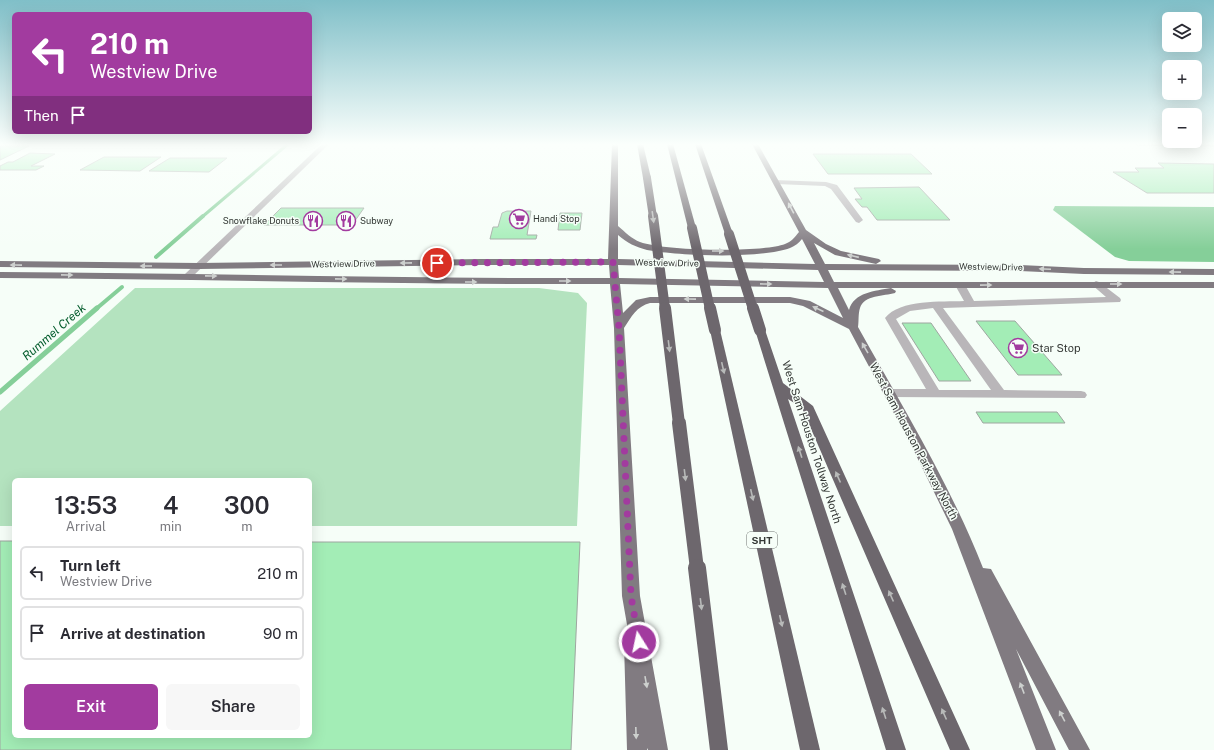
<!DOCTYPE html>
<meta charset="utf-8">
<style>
:root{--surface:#fff;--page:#f7f7f7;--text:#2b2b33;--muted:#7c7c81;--line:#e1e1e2;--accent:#a23b9f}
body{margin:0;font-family:"Public Sans",sans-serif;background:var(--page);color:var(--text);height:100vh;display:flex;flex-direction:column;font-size:15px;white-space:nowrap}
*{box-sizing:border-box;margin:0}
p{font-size:13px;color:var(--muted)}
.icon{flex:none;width:22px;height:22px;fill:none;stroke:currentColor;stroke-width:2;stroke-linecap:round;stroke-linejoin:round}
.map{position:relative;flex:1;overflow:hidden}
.side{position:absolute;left:12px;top:478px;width:300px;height:260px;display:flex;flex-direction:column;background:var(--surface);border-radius:6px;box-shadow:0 4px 16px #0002}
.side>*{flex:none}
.guide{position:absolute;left:12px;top:12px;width:300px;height:122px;border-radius:6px;box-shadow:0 4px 16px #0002;background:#a23b9f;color:#fff;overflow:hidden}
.buttons{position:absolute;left:1162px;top:12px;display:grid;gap:8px}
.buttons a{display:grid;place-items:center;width:40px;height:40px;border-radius:6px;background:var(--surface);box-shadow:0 4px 16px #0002;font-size:20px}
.pin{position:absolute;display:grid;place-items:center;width:34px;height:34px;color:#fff;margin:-17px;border:2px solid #fff;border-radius:50%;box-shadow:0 1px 4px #0007}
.me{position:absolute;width:44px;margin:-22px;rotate:350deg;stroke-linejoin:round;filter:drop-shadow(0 0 3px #0008)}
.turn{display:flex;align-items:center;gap:14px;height:84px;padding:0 12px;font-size:18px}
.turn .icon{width:52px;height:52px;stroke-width:2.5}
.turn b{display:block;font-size:28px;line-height:34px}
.then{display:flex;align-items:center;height:38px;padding:0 12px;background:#0003;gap:8px;font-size:15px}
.eta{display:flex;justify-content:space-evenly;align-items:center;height:68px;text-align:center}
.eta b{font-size:24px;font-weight:600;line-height:28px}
.action{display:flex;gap:8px;margin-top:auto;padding:8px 12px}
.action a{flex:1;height:46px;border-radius:6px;background:var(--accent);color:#fff;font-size:16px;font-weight:600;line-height:46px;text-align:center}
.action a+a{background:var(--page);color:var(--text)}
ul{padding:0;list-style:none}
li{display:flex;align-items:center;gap:12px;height:54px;margin:0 8px 6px;padding:0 4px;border:2px solid var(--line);border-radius:6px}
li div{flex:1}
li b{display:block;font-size:15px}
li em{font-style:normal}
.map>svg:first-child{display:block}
.green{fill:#b4e3bf}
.water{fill:#85cf99}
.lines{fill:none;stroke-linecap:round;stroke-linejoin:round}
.stream-far2{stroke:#85cf99;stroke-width:3}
.stream-far1{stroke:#85cf99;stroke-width:4}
.stream{stroke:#85cf99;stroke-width:5}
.building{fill:#a3edb6;stroke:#9ea6a0}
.minor{fill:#b9b6b9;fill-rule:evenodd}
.major{fill:#817b81;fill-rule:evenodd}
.highway{fill:#6d676d;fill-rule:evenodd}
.highway-bridge-far4{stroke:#6d676d;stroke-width:8}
.highway-bridge-far3{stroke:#6d676d;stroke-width:10}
.highway-bridge-far2{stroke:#6d676d;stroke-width:12}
.highway-bridge-far1{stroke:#6d676d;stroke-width:14}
.highway-bridge{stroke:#6d676d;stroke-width:18}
.oneway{fill:#cdd0ce}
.oneway2{fill:#b8bab9}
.route{stroke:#a23b9f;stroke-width:7;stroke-dasharray:0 12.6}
.labels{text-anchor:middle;stroke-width:3;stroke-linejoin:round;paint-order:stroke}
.far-poi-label{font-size:9px;fill:#343835;stroke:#f6fef8;text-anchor:start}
.far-street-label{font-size:9px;fill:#343835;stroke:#f6fef8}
.shield{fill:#f6fef8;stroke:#6e7370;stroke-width:1}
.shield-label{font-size:10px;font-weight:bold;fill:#343835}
.poi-label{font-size:11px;fill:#343835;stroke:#f6fef8;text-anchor:start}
.street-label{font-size:11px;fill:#343835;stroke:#f6fef8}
.water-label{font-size:12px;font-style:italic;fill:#035c2c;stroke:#f6fef8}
</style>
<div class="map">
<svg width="1214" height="750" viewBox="0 0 1214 750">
<rect width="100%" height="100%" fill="#f6fef8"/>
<polygon class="green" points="135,288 539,288 578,293 587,303 577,526 310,526 310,480 14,480 14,526 0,526 0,411"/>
<polygon class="water" points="1055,206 1214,207 1214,262 1129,261 1115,257 1053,210"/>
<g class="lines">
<polyline class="stream-far2" points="202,217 288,144"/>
<g class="stream-far1">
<polyline points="156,257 203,216"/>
<polyline points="96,309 122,287"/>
</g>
<polyline class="stream" points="0,392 97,308"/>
</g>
<g class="building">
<polygon points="1135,144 1214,144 1214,146 1137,145"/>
<polygon points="0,146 29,146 0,160"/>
<polygon points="30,153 55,154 31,166 44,166 36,170 0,170 0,166 8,162 13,162"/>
<polygon points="813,154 911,154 932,174 828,174"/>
<polygon points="104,157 161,157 140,171 80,170"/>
<polygon points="170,158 227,158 209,172 149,171"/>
<polygon points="1158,163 1214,164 1214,193 1147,193 1113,172 1139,172 1135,168 1164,168"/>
<polygon points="919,187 950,220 877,220 867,207 862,207 855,199 862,199 854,188"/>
<polygon points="281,208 364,208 352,225 264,225"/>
<polygon points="507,211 531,211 527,235 537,235 536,239 490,239 493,227 498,227 502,213"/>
<polygon points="560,213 582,213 580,230 558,230"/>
<polygon points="976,321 1015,321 1062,375 1018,375"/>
<polygon points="902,323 931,323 971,381 939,381"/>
<polygon points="976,412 1057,412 1065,423 983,423"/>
<polygon points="0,541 14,541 14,736 310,736 310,542 580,542 571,750 0,750"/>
</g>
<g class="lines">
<g class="minor">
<polygon points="322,144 329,144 191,278 185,278 183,276 185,274"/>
<polygon points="774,180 826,182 837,185 863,220 859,223 856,222 831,189 825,186 777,184 773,182"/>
<path d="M1096 281 1099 282 1120 298 1121 300 1120 302 943 308 1004 390 1081 391 1085 392 1087 395 1085 398 890 397 886 396 884 393 886 390 890 389H926L885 318C900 299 942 302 964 301L955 285 960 282 964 283 974 301 1106 297 1091 284ZM933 308 991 390H939L896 319 910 311Z"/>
</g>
<path class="major" d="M612 144H618V226C625 232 632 239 640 242 665 251 761 253 785 244 791 242 795 237 799 232L752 144H758L806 230 826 244 841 251 879 259 881 261 876 264 835 255 814 243 825 264 1020 265 1084 268 1214 269V275L1084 274 1020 271 828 270 834 282H1214V288H838L849 310C854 292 875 291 891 288L896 291 895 293C884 296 864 295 860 308 858 314 859 321 858 327 902 406 950 484 983 568L991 569 1090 750H1069L1016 649 1056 750H1036L952 529 915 453 849 329 803 306 790 303H650C637 306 631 317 624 328L640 596 668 750H648L647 748V750H627L624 643 627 637 629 636 622 596 614 328 610 284C407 285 203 279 0 278V272C203 273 406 279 610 278L609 265H481L199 269 0 267V261L199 263 481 259H608ZM618 235C627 243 636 247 647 250 679 256 761 259 790 248 795 246 799 243 802 239L815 264 618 259ZM618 265 818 270 824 282 619 278ZM620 284 828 288 843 318 810 301 790 297H650L636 300 623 313Z"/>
<g class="highway">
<polygon points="637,144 643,144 651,178 650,180 644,180 643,178"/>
<polygon points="667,144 673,144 696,228 695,230 689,230 688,228"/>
<polygon points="695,144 701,144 733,234 732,236 729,237 725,234"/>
<polygon points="715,327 720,330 820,750 800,750 710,330"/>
<polygon points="760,327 765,330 783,383 813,406 970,750 950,750 802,408 788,399 906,750 886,750 755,330"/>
</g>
<polyline class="highway-bridge-far4" points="647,178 653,217"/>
<g class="highway-bridge-far3">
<polyline points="653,216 665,309"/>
<polyline points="692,228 710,309"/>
<polyline points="729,234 753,309"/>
</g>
<g class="highway-bridge-far2">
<polyline points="665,308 679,424"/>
<polyline points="710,308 715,330"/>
<polyline points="753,308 760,330"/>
</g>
<polyline class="highway-bridge-far1" points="679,423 697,569"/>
<polyline class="highway-bridge" points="697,568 719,750"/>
</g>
<defs><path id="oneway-solid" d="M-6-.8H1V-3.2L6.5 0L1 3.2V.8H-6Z"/></defs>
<g class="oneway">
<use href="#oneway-solid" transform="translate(791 208) rotate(-118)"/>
<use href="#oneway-solid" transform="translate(718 251)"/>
<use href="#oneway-solid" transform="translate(853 256) rotate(-167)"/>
<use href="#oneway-solid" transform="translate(406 263) rotate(179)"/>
<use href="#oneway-solid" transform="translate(16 265) rotate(-179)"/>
<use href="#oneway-solid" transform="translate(276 265) rotate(180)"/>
<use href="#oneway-solid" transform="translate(146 266) rotate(180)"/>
<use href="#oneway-solid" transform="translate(1045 269) rotate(-177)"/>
<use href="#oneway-solid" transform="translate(1175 272) rotate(-179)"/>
<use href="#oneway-solid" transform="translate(67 275) rotate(1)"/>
<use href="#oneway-solid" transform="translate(211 276) rotate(1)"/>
<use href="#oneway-solid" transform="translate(341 279) rotate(1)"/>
<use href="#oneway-solid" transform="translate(565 281)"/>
<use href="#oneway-solid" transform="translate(471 282)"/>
<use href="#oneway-solid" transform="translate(766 284) rotate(1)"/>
<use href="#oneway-solid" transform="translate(1116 284)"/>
<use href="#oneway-solid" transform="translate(986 285) rotate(-1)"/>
<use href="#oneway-solid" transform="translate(690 299) rotate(-179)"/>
<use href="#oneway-solid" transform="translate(818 309) rotate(-156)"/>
<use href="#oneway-solid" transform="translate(865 348) rotate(-120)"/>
<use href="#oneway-solid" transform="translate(646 682) rotate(80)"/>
<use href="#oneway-solid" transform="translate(1022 688) rotate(-111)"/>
<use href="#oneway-solid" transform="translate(1062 716) rotate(-118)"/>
<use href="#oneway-solid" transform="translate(636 733) rotate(88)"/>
</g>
<g class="oneway2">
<use href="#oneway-solid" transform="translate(653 217) rotate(82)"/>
<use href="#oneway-solid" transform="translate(669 346) rotate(83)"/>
<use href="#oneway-solid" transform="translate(723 368) rotate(77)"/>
<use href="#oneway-solid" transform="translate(800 452) rotate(-108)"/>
<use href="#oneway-solid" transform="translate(685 475) rotate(83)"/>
<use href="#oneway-solid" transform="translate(838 477) rotate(-114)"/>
<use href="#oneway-solid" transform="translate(752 495) rotate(77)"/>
<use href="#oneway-solid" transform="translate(844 589) rotate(-108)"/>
<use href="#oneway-solid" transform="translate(891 596) rotate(-114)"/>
<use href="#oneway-solid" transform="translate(701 604) rotate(83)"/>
<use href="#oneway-solid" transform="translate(781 621) rotate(77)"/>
<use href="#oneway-solid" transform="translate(884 713) rotate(-108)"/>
<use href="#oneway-solid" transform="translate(944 714) rotate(-114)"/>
</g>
<linearGradient id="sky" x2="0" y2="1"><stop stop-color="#80bfc8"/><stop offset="0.58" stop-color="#fbfffc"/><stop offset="1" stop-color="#fbfffc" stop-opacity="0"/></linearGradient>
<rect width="1214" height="249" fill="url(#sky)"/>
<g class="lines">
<polyline class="route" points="437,263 613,262 619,328 631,596 639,642"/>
</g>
<defs>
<g id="supermarket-ring" transform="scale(1)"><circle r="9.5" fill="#f6fef8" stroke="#a23b9f" stroke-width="1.5"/><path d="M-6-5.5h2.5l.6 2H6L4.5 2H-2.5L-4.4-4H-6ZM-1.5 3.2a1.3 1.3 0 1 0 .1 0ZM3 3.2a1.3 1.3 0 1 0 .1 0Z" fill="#a23b9f"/></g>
<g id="restaurant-ring" transform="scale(1)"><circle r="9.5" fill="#f6fef8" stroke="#a23b9f" stroke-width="1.5"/><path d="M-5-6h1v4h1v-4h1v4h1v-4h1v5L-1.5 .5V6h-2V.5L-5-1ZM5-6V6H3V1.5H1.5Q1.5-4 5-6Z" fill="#a23b9f"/></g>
</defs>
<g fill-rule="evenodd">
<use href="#supermarket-ring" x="519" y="219"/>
<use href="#restaurant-ring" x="313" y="221"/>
<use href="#restaurant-ring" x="346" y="221"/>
<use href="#supermarket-ring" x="1018" y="348"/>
</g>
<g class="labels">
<g class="far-poi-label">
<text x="533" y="222">Handi Stop</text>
<text x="299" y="224" text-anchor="end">Snowflake Donuts</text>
<text x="360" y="224">Subway</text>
</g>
<g class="far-street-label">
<text transform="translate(667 263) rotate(1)" y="3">Westview Drive</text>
<text transform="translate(343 264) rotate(-1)" y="3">Westview Drive</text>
<text transform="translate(991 267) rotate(1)" y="3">Westview Drive</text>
</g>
<rect class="shield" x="747" y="532" width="30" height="16" rx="3"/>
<g class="shield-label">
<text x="762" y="544">SHT</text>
</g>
<g class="poi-label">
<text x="1032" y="352">Star Stop</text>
</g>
<g class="street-label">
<text transform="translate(914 441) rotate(62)" y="4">West Sam Houston Parkway North</text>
<text transform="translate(812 442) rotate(72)" y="4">West Sam Houston Tollway North</text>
</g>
<g class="water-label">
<text transform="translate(54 332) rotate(-41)" y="4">Rummel Creek</text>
</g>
</g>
</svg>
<div class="buttons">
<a><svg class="icon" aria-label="layers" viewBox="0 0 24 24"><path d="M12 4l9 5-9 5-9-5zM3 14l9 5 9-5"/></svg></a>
<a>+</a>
<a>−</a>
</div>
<div class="pin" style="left:437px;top:263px;background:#d93025"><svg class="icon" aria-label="arrive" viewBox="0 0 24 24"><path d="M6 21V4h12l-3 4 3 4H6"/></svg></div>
<svg class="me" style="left:639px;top:642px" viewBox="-20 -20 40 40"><circle r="17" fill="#a23b9f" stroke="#fff" stroke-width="3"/><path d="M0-11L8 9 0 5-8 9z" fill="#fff"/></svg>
<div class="guide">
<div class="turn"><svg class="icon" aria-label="left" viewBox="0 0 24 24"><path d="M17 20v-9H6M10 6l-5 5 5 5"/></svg><div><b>210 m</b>Westview Drive</div></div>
<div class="then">Then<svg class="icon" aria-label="arrive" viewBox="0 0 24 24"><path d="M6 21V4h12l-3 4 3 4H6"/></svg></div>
</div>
<section class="side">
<div class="eta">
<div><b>13:53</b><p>Arrival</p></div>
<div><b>4</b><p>min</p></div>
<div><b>300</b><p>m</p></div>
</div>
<ul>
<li><svg class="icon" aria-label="left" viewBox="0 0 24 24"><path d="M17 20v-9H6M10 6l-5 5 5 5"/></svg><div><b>Turn left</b><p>Westview Drive</p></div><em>210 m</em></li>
<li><svg class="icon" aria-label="arrive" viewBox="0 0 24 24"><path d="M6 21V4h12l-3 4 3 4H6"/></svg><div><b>Arrive at destination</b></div><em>90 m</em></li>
</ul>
<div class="action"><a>Exit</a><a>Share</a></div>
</section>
</div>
